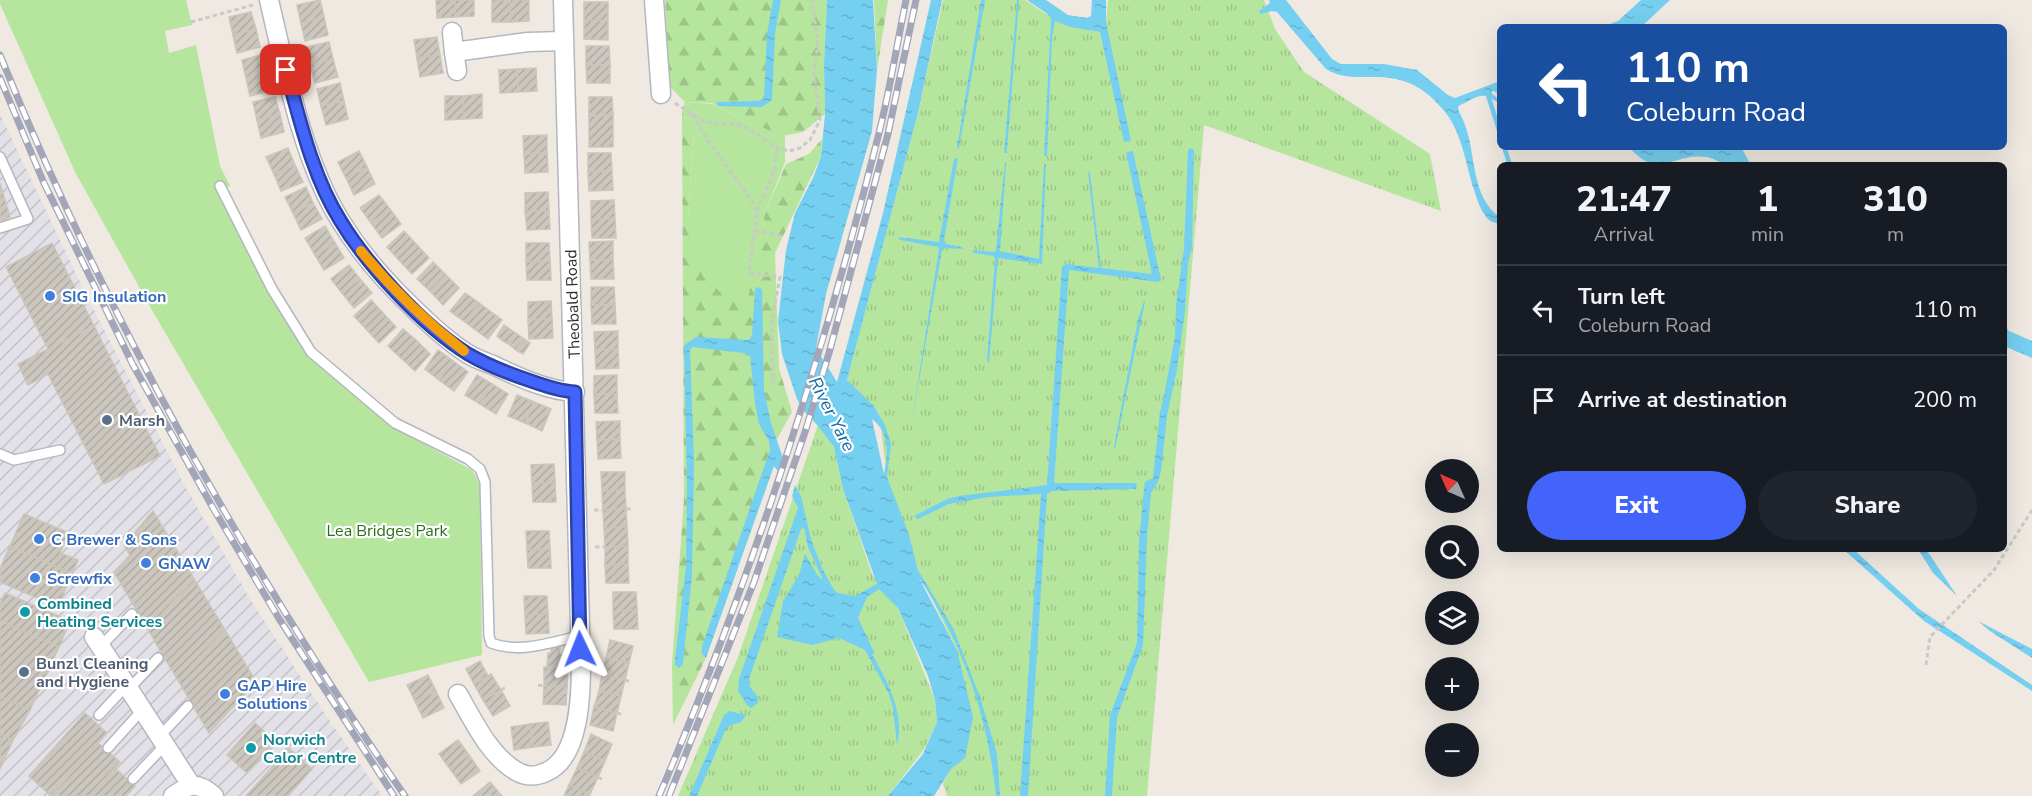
<!DOCTYPE html>
<meta charset="utf-8">
<style>
:root{--surface:#171b24;--page:#20242c;--text:#f1f3f6;--muted:#9ea1a6;--line:#363941;--accent:#4264fb}
body{margin:0;font-family:"Nunito Sans",sans-serif;background:var(--page);color:var(--text);height:100vh;display:flex;flex-direction:column;font-size:22px;white-space:nowrap}
*{box-sizing:border-box;margin:0}
p{font-size:20px;color:var(--muted)}
.icon{flex:none;width:33px;height:33px;fill:none;stroke:currentColor;stroke-width:2;stroke-linecap:round;stroke-linejoin:round}
.map{position:relative;flex:1;overflow:hidden}
.details{position:absolute;left:1497px;top:162px;width:510px;height:390px;display:flex;flex-direction:column;background:var(--surface);border-radius:9px;box-shadow:0 6px 24px #0002}
.details>*{flex:none}
.guide{position:absolute;left:1497px;top:24px;width:510px;height:126px;border-radius:9px;box-shadow:0 6px 24px #0002;background:#1a4fa0;color:#fff;overflow:hidden}
.needle{width:39px;rotate:315deg}
.controls{position:absolute;left:1425px;top:459px;display:grid;gap:12px}
.controls a{display:grid;place-items:center;width:54px;height:54px;border-radius:50%;background:var(--surface);box-shadow:0 6px 24px #0002;font-size:30px}
.pin{position:absolute;display:grid;place-items:center;width:51px;height:51px;color:#fff;margin:-26px;border-radius:12px;box-shadow:0 3px 9px #0006}
.me{position:absolute;width:66px;margin:-33px;rotate:358deg;stroke-linejoin:round;filter:drop-shadow(0 0 4px #0008)}
.turn{display:flex;align-items:center;gap:21px;height:126px;padding:0 30px;font-size:27px}
.turn .icon{width:78px;height:78px;stroke-width:2.5}
.turn b{display:block;font-size:42px;line-height:51px}
.eta{display:flex;justify-content:space-evenly;align-items:center;height:102px;text-align:center}
.eta b{font-size:36px;font-weight:800;line-height:42px}
.button{display:flex;gap:12px;margin-top:auto;padding:12px 30px}
.button a{flex:1;height:69px;border-radius:36px;background:var(--accent);color:#fff;font-size:24px;font-weight:800;line-height:69px;text-align:center}
.button a+a{background:var(--page);color:var(--text)}
ul{padding:0;list-style:none}
li{display:flex;align-items:center;gap:18px;height:90px;padding:0 30px;border-top:2px solid var(--line)}
li div{flex:1}
li b{display:block;font-size:22px}
li em{font-style:normal}
.map>svg:first-child{display:block}
.industrial{fill:url(#industrial-furrows)}
.grass{fill:url(#grass-tufts)}
.forest{fill:url(#forest-firs)}
.park{fill:#b6e59e}
.water{fill:url(#water-ripples);fill-rule:evenodd}
.lines{fill:none;stroke-linecap:round;stroke-linejoin:round}
.stream{stroke:#75cff0;stroke-width:4.5}
.building{fill:url(#building-hatch);stroke:#cbc5ba;stroke-width:1.5}
.service-casing{stroke:#b4b7c1;stroke-width:12}
.minor-casing{stroke:#b4b7c1;stroke-width:21}
.path{stroke:#c9c9c9;stroke-width:3;stroke-dasharray:4.5 3;stroke-linecap:butt}
.service{stroke:#fff;stroke-width:9}
.minor{stroke:#fff;stroke-width:18}
.rail-casing{stroke:#a3a6b8;stroke-width:7}
.rail{stroke:#fff;stroke-width:4.5;stroke-dasharray:14;stroke-linecap:butt}
.route-casing{stroke:#2b41a3;stroke-width:15}
.route{stroke:#4264fb;stroke-width:10}
.slow{stroke:#f59e0b;stroke-width:10}
.shop-dot{fill:#3f7fe0;stroke:#fff;stroke-width:2}
.service-dot{fill:#5c6f8a;stroke:#fff;stroke-width:2}
.culture-dot{fill:#0f9aa8;stroke:#fff;stroke-width:2}
.labels{text-anchor:middle;stroke-width:4.5;stroke-linejoin:round;paint-order:stroke}
.shop-label{font-size:16px;font-weight:bold;fill:#366cbe;stroke:#fff;text-anchor:start}
.street-label{font-size:16px;fill:#2e2e2e;stroke:#fff}
.service-label{font-size:16px;font-weight:bold;fill:#4e5e75;stroke:#fff;text-anchor:start}
.park-label{font-size:16px;fill:#2c6e1b;stroke:#fff}
.culture-label{font-size:16px;font-weight:bold;fill:#0d838f;stroke:#fff;text-anchor:start}
.water-label{font-size:18px;font-style:italic;fill:#0d6fa3;stroke:#fff}
</style>
<div class="map">
<svg width="2032" height="796" viewBox="0 0 2032 796">
<defs>
<pattern id="industrial-furrows" width="10" height="10" patternUnits="userSpaceOnUse" patternTransform="scale(1.5)"><rect width="10" height="10" fill="#e3e1e8"/><path d="M-1 1l2-2M0 10L10 0M9 11l2-2" fill="none" stroke="#c3c1c7"/></pattern>
<pattern id="grass-tufts" width="24" height="20" patternUnits="userSpaceOnUse" patternTransform="scale(1.5)"><rect width="24" height="20" fill="#b6e59e"/><path d="M3 7l-1-3M5 7V3M7 7l1-3M15 17l-1-3M17 17v-4M19 17l1-3" fill="none" stroke="#9dc588"/></pattern>
<pattern id="forest-firs" width="22" height="20" patternUnits="userSpaceOnUse" patternTransform="scale(1.5)"><rect width="22" height="20" fill="#b6e59e"/><path d="M5 1l3.5 6h-7zM16 11l3.5 6h-7z" fill="#9dc588"/></pattern>
<pattern id="water-ripples" width="26" height="14" patternUnits="userSpaceOnUse" patternTransform="scale(1.5)"><rect width="26" height="14" fill="#75cff0"/><path d="M2 4q2-2 4 0t4 0M15 11q2-2 4 0t4 0" fill="none" stroke="#66b2ce"/></pattern>
<pattern id="building-hatch" width="6" height="6" patternUnits="userSpaceOnUse" patternTransform="scale(1.5)"><rect width="6" height="6" fill="#cbc7bf"/><path d="M-1 1l2-2M0 6l6-6M5 7l2-2" fill="none" stroke="#afaba4"/></pattern>
</defs>
<rect width="100%" height="100%" fill="#efe9e1"/>
<polygon class="industrial" points="0,114 87,297 185,486 250,599 325,714 382,796 0,796"/>
<g class="grass">
<polygon points="943,0 1025,0 1055,20 1099,32 1106,22 1108,0 1264,0 1275,29 1304,72 1430,154 1441,211 1204,125 1147,796 947,796 943,783 951,769 965,757 957,650 920,575 887,477 879,413 847,380 918,113"/>
<polygon points="818,425 834,447 843,489 872,574 898,608 935,700 937,722 925,748 888,796 678,796 738,657"/>
</g>
<g class="forest">
<polygon points="665,0 827,0 824,64 825,114 803,132 783,136 744,121 712,103 685,102 670,87"/>
<polygon points="874,0 888,0 877,70"/>
<polygon points="682,112 694,134 688,217 747,299 765,213 786,164 809,154 822,139 821,156 775,253 779,368 792,412 772,448 702,654 706,658 673,725 672,664 684,499"/>
</g>
<g class="park">
<polygon points="0,0 186,0 192,25 165,31 169,53 196,45 220,166 230,186 221,189 315,359 393,427 472,470 480,485 482,655 369,682 156,317 76,174 0,4"/>
<polygon points="685,102 713,104 744,121 785,136 785,162 765,213 748,299 720,292 703,276 688,217 694,135 682,112"/>
</g>
<g class="water">
<polygon points="773,0 781,0 775,34 772,100 762,107 717,106 717,102 759,101 764,98 767,34"/>
<path d="M827 0H873L877 70 872 131 826 294 816 348 837 382 883 213 931 0H942L918 113 847 380 874 406 885 425 891 444 887 477 909 535 918 570 953 628 980 697 997 754 1000 796H996C988 717 963 643 919 578L957 650 973 717 965 758 951 769 934 796H888L923 754 937 722 935 700 928 676 898 608 879 589 867 597 858 618 875 654H872C887 681 905 712 897 745L893 708 889 694 865 650 839 638 812 645 777 637 783 601 799 575 805 554 818 576 823 580 808 547 804 528 801 529 749 679 750 687 758 697V703L751 708 747 705 738 691 739 679 798 508 792 496 795 485 801 496 811 539 822 568 834 590 838 593 855 596 877 584 843 489 834 447 818 426 803 410 797 399 782 354 778 321 786 250 795 213 814 176 821 156 825 114 824 64ZM872 419C890 433 888 453 884 474Z"/>
<polygon points="981,0 985,0 959,148 957,148"/>
<polygon points="1017,0 1019,0 1007,150 1007,153 1004,153"/>
<polygon points="1027,0 1046,0 1068,15 1087,18 1091,16 1092,0 1106,0 1106,22 1131,141 1124,142 1100,32 1070,27 1055,21 1052,39 1047,156 1044,156 1051,18 1046,13"/>
<path d="M1269 0H1286L1332 59 1341 64H1384L1417 70 1448 95 1455 98 1500 81V88L1492 91V94L1500 100V104C1481 90 1480 96 1460 105L1458 107C1459 114 1463 118 1465 125 1476 153 1471 198 1500 217V224C1494 223 1488 221 1485 215 1479 208 1477 198 1474 190 1466 165 1462 133 1445 112 1424 86 1404 76 1370 77 1354 77 1341 78 1326 69L1277 12 1272 11 1260 14 1259 11 1270 3Z"/>
<polygon points="1641,0 1670,0 1641,27 1609,27 1610,24 1618,21"/>
<path d="M1629 147H1741L1751 165C1744 165 1734 167 1728 165 1720 163 1714 158 1706 157 1672 152 1659 182 1629 147Z"/>
<polygon points="1191,148 1194,150 1192,248 1188,263 1185,311 1177,369 1167,416 1161,471 1158,482 1151,493 1147,537 1143,645 1117,717 1112,796 1105,796 1110,715 1137,643 1139,540 1144,489 1145,482 1153,478 1160,412 1164,396 1175,336 1176,305 1184,249 1188,150"/>
<polygon points="1133,151 1161,280 1158,282 1069,270 1054,483 1137,483 1136,489 1052,491 1047,494 1028,796 1020,796 1041,494 988,497 949,504 918,519 914,516 947,499 959,496 1047,485 1062,266 1067,264 1099,268 1088,172 1090,173 1101,268 1152,274 1126,152"/>
<polygon points="958,158 944,240 946,244 962,247 963,249 944,248 942,250 911,426 939,249 938,247 900,240 898,237 939,242 954,159"/>
<polygon points="1005,162 1006,164 1000,251 1039,259 1044,165 1046,164 1042,264 998,258 989,363 987,360 995,259 994,256 974,253 972,250 994,252 996,250"/>
<polygon points="757,287 762,289 764,390 771,423 784,461 780,474 774,466 706,658 702,654 702,646 770,450 769,441 759,424 755,403 750,356 744,353 692,347 690,350 694,464 692,576 683,664 679,668 675,665 675,660 686,567 687,485 684,345 696,337 749,340 752,335 755,289"/>
<polygon points="1144,301 1145,302 1115,449 1114,446 1138,320"/>
<polygon points="2006,327 2009,331 2032,341 2032,358 2004,346"/>
<polygon points="1843,549 1853,549 1919,609 2032,685 2032,691 1924,621"/>
<polygon points="1918,549 1926,549 1957,596 1933,573"/>
<polygon points="1978,621 2032,649 2032,658 1990,631"/>
<polygon points="729,711 746,715 741,722 729,726 725,731 697,796 689,796 724,715"/>
</g>
<g class="lines">
<g class="stream">
<polyline points="1496,90 1500,91"/>
<polyline points="1488,95 1500,133"/>
<polyline points="1504,147 1510,165"/>
</g>
</g>
<g class="building">
<polygon points="320,0 324,17 301,23 297,5"/>
<polygon points="436,0 455,0 455,17 437,18"/>
<polygon points="455,0 474,0 474,16 455,17"/>
<polygon points="492,0 510,0 511,22 492,22"/>
<polygon points="510,0 529,0 529,21 511,22"/>
<polygon points="584,2 608,2 608,21 584,20"/>
<polygon points="251,12 256,29 233,35 229,17"/>
<polygon points="324,17 328,35 305,41 301,23"/>
<polygon points="584,20 608,21 608,40 584,39"/>
<polygon points="256,29 260,47 237,53 233,35"/>
<polygon points="437,37 440,55 417,58 414,40"/>
<polygon points="329,42 333,59 310,65 306,47"/>
<polygon points="586,46 609,46 610,65 586,65"/>
<polygon points="264,54 268,72 246,78 242,60"/>
<polygon points="440,55 443,73 420,77 417,58"/>
<polygon points="333,59 338,77 315,83 310,65"/>
<polygon points="586,65 610,65 610,83 587,83"/>
<polygon points="536,68 537,91 518,92 517,69"/>
<polygon points="517,69 518,92 500,93 499,70"/>
<polygon points="268,72 273,90 250,96 246,78"/>
<polygon points="340,83 344,101 321,106 317,89"/>
<polygon points="482,94 482,118 464,119 463,96"/>
<polygon points="445,96 463,96 464,119 445,120"/>
<polygon points="275,97 280,114 257,120 253,102"/>
<polygon points="589,97 612,97 613,115 589,116"/>
<polygon points="344,101 348,119 326,125 321,106"/>
<polygon points="280,114 284,132 261,138 257,120"/>
<polygon points="613,115 613,147 589,147 589,116"/>
<polygon points="547,135 547,153 524,154 523,136"/>
<polygon points="288,148 295,165 274,174 266,157"/>
<polygon points="359,151 367,167 346,178 338,162"/>
<polygon points="547,153 548,172 525,173 524,154"/>
<polygon points="588,153 611,153 612,171 588,172"/>
<polygon points="295,165 303,182 281,191 274,174"/>
<polygon points="367,167 375,184 354,195 346,178"/>
<polygon points="612,171 613,190 589,191 588,172"/>
<polygon points="0,183 10,217 0,221"/>
<polygon points="306,187 313,203 293,213 285,197"/>
<polygon points="548,192 549,211 525,211 525,193"/>
<polygon points="379,195 390,209 371,223 360,208"/>
<polygon points="614,200 615,219 591,219 591,201"/>
<polygon points="313,203 322,219 301,230 293,213"/>
<polygon points="390,209 401,224 382,238 371,223"/>
<polygon points="525,211 549,211 550,229 527,230"/>
<polygon points="591,219 615,219 616,238 592,238"/>
<polygon points="325,226 335,243 315,255 305,238"/>
<polygon points="404,231 417,245 399,260 387,247"/>
<polygon points="613,241 613,260 590,260 589,242"/>
<polygon points="52,243 94,326 48,349 6,267"/>
<polygon points="335,243 344,258 324,270 315,255"/>
<polygon points="526,243 549,243 550,261 526,262"/>
<polygon points="417,245 429,258 412,274 399,260"/>
<polygon points="590,260 613,260 614,279 591,279"/>
<polygon points="550,261 551,280 527,280 526,262"/>
<polygon points="433,262 446,275 430,291 417,279"/>
<polygon points="349,265 360,279 342,293 331,279"/>
<polygon points="446,275 459,288 443,305 430,291"/>
<polygon points="360,279 372,293 354,308 342,293"/>
<polygon points="591,287 614,287 615,305 591,305"/>
<polygon points="465,293 479,303 465,322 450,311"/>
<polygon points="371,300 383,313 366,329 354,316"/>
<polygon points="551,301 552,319 528,320 528,302"/>
<polygon points="479,303 502,320 488,339 465,322"/>
<polygon points="591,305 615,305 616,324 592,324"/>
<polygon points="383,313 396,327 379,343 366,329"/>
<polygon points="552,319 553,338 529,339 528,320"/>
<polygon points="504,325 511,330 503,341 497,336"/>
<polygon points="94,326 160,456 104,484 48,374 28,385 18,364"/>
<polygon points="403,329 417,341 401,358 388,346"/>
<polygon points="511,330 517,334 510,345 503,341"/>
<polygon points="618,331 618,349 595,350 594,332"/>
<polygon points="517,334 524,339 516,350 510,345"/>
<polygon points="524,339 530,343 523,354 516,350"/>
<polygon points="417,341 430,354 415,371 401,358"/>
<polygon points="618,349 619,368 596,369 595,350"/>
<polygon points="438,350 453,361 439,380 425,369"/>
<polygon points="453,361 468,372 454,391 439,380"/>
<polygon points="477,375 492,384 480,404 465,395"/>
<polygon points="617,375 617,394 594,394 594,376"/>
<polygon points="492,384 508,394 496,414 480,404"/>
<polygon points="594,394 617,394 618,413 595,413"/>
<polygon points="517,395 534,402 525,423 508,416"/>
<polygon points="534,402 551,409 542,431 525,423"/>
<polygon points="620,421 620,439 597,440 596,422"/>
<polygon points="620,439 621,458 598,459 597,440"/>
<polygon points="554,464 555,483 532,483 531,465"/>
<polygon points="601,472 625,472 625,490 602,491"/>
<polygon points="532,483 555,483 556,502 533,502"/>
<polygon points="625,490 626,509 603,510 602,491"/>
<polygon points="626,509 627,527 604,528 603,510"/>
<polygon points="153,511 179,554 133,604 114,572 130,555 124,545"/>
<polygon points="24,514 69,533 60,553 78,560 72,574 10,546"/>
<polygon points="627,527 628,546 605,547 604,528"/>
<polygon points="526,531 549,531 550,549 527,550"/>
<polygon points="10,546 72,574 58,607 0,582 0,569"/>
<polygon points="628,546 628,564 605,565 605,547"/>
<polygon points="550,549 551,568 528,568 527,550"/>
<polygon points="179,554 194,579 148,629 133,604"/>
<polygon points="628,564 629,583 606,583 605,565"/>
<polygon points="194,579 209,604 162,654 148,629"/>
<polygon points="613,592 636,592 637,610 613,611"/>
<polygon points="5,593 70,621 59,647 0,621 0,604"/>
<polygon points="524,596 547,596 548,614 525,615"/>
<polygon points="209,604 225,630 178,680 162,654"/>
<polygon points="637,610 638,629 614,629 613,611"/>
<polygon points="548,614 549,633 526,634 525,615"/>
<polygon points="0,621 59,647 30,710 0,697"/>
<polygon points="225,630 240,655 193,706 178,680"/>
<polygon points="610,640 633,646 629,663 606,658"/>
<polygon points="551,647 560,647 559,654 568,655 568,668 547,667 548,653 551,653"/>
<polygon points="240,655 256,682 209,733 193,706"/>
<polygon points="606,658 629,663 625,680 602,675"/>
<polygon points="480,661 488,676 474,684 466,669"/>
<polygon points="544,667 568,668 567,687 544,686"/>
<polygon points="491,674 501,690 483,700 474,684"/>
<polygon points="428,675 436,691 415,701 407,685"/>
<polygon points="602,675 625,680 621,696 599,691"/>
<polygon points="544,686 567,687 566,705 543,704"/>
<polygon points="501,690 510,706 493,716 483,700"/>
<polygon points="436,691 444,708 423,718 415,701"/>
<polygon points="599,691 621,696 617,713 594,707"/>
<polygon points="0,697 30,710 13,740 0,734"/>
<polygon points="594,707 617,713 613,731 590,725"/>
<polygon points="85,713 107,733 51,796 29,776"/>
<polygon points="548,722 551,745 533,747 530,724"/>
<polygon points="255,723 275,741 247,773 227,755"/>
<polygon points="530,724 533,747 514,750 511,727"/>
<polygon points="0,734 13,740 0,769"/>
<polygon points="591,734 612,744 605,761 584,752"/>
<polygon points="458,740 469,755 450,769 439,754"/>
<polygon points="98,743 120,762 89,796 51,796"/>
<polygon points="289,748 312,769 288,796 246,796"/>
<polygon points="584,752 605,761 598,777 577,768"/>
<polygon points="469,755 480,771 461,784 450,769"/>
<polygon points="115,768 135,786 126,796 89,796"/>
<polygon points="577,768 598,777 590,794 569,785"/>
<polygon points="490,782 502,796 473,796"/>
<polygon points="569,785 590,794 589,796 564,796"/>
</g>
<g class="lines">
<g class="service-casing">
<g id="service">
<polyline points="0,157 28,219 0,228"/>
<path d="M220 186 272 289 311 352 395 423 468 459 480 469 485 482 489 636 491 643C520 654 552 642 580 636"/>
<polyline points="0,454 14,460 60,450"/>
<polyline points="101,646 132,614"/>
<polyline points="129,689 158,658"/>
<polyline points="99,715 127,685"/>
<polyline points="160,736 188,706"/>
<polyline points="108,748 143,709"/>
<polyline points="133,779 165,745"/>
</g>
</g>
<g class="minor-casing">
<g id="minor">
<path d="M269 0C285 68 303 161 340 220 359 251 383 279 409 304 427 322 447 341 468 354 476 359 485 362 493 365 518 377 548 391 575 392"/>
<polyline points="654,0 661,94"/>
<polyline points="452,32 454,52 528,42 563,41"/>
<polyline points="454,52 457,71"/>
<polyline points="94,637 129,689 191,785"/>
<path d="M458 694C473 720 489 755 516 771 526 777 535 777 546 772 580 758 581 694 581 663L563 0"/>
<path d="M173 796C190 783 198 782 214 796"/>
</g>
</g>
<g class="path">
<polyline points="191,22 253,5"/>
<polyline points="675,103 700,119 710,123 736,124 749,129 777,148 789,151 800,148 810,140 820,120 814,71 818,42 812,0"/>
<polyline points="692,114 711,145 748,195 757,211 749,273 780,277 772,321 773,389"/>
<polyline points="757,211 774,172 777,148"/>
<polyline points="755,230 782,236"/>
<polyline points="626,509 632,509"/>
<polyline points="594,510 603,510"/>
<polyline points="595,547 605,547"/>
<polyline points="1926,665 1930,637 1994,570 2032,510"/>
<polyline points="625,680 631,682"/>
<polyline points="538,685 544,686"/>
<polyline points="501,690 506,687"/>
<polyline points="617,713 623,715"/>
<polyline points="598,777 603,780"/>
</g>
<use href="#service" class="service"/>
<use href="#minor" class="minor"/>
<g class="rail-casing">
<g id="rail">
<path d="M0 55C105 315 246 565 405 796"/>
<polyline points="0,78 43,181 133,365 213,508 278,617 394,796"/>
<path d="M659 796C751 581 822 360 879 133 890 89 897 44 906 0"/>
<polyline points="669,796 754,582 806,429 829,353 888,134 916,0"/>
</g>
</g>
<use href="#rail" class="rail"/>
</g>
<g class="lines">
<g class="route-casing">
<path id="route" d="M286 70C300 120 312 175 340 220 367 265 423 326 468 354 487 365 510 374 531 381 545 386 560 391 575 392L580 649"/>
</g>
<use href="#route" class="route"/>
<path class="slow" d="M361 251C392 289 425 321 464 351"/>
</g>
<g class="shop-dot">
<circle cx="50" cy="296" r="6"/>
<circle cx="39" cy="539" r="6"/>
<circle cx="146" cy="563" r="6"/>
<circle cx="35" cy="578" r="6"/>
<circle cx="225" cy="694" r="6"/>
</g>
<g class="service-dot">
<circle cx="107" cy="420" r="6"/>
<circle cx="24" cy="672" r="6"/>
</g>
<g class="culture-dot">
<circle cx="25" cy="612" r="6"/>
<circle cx="251" cy="748" r="6"/>
</g>
<g class="labels">
<g class="shop-label">
<text x="62" y="302">SIG Insulation</text>
<text x="51" y="545">C Brewer &amp; Sons</text>
<text x="158" y="569">GNAW</text>
<text x="47" y="584">Screwfix</text>
<text x="237" y="691">GAP Hire<tspan x="237" dy="18">Solutions</tspan></text>
</g>
<g class="street-label">
<text transform="translate(572 304) rotate(-92)" y="6">Theobald Road</text>
</g>
<g class="service-label">
<text x="119" y="426">Marsh</text>
<text x="36" y="669">Bunzl Cleaning<tspan x="36" dy="18">and Hygiene</tspan></text>
</g>
<g class="park-label">
<text x="387" y="536">Lea Bridges Park</text>
</g>
<g class="culture-label">
<text x="37" y="609">Combined<tspan x="37" dy="18">Heating Services</tspan></text>
<text x="263" y="745">Norwich<tspan x="263" dy="18">Calor Centre</tspan></text>
</g>
<g class="water-label">
<text transform="translate(832 414) rotate(63)" y="6">River Yare</text>
</g>
</g>
</svg>
<div class="controls">
<a><svg class="needle" viewBox="-14 -14 28 28"><path d="M0-13l5 13h-10z" fill="#e53935"/><path d="M0 13l5-13h-10z" fill="#9ea1a6"/></svg></a>
<a><svg class="icon" aria-label="search" viewBox="0 0 24 24"><circle cx="10" cy="10" r="6"/><path d="M15 15l6 6"/></svg></a>
<a><svg class="icon" aria-label="layers" viewBox="0 0 24 24"><path d="M12 4l9 5-9 5-9-5zM3 14l9 5 9-5"/></svg></a>
<a>+</a>
<a>−</a>
</div>
<div class="pin" style="left:286px;top:70px;background:#d93025"><svg class="icon" aria-label="arrive" viewBox="0 0 24 24"><path d="M6 21V4h12l-3 4 3 4H6"/></svg></div>
<svg class="me" style="left:580px;top:649px" viewBox="-20 -20 40 40"><path d="M0-17L14 15 0 8-14 15z" fill="#4264fb" stroke="#fff" stroke-width="4"/></svg>
<div class="guide">
<div class="turn"><svg class="icon" aria-label="left" viewBox="0 0 24 24"><path d="M17 20v-9H6M10 6l-5 5 5 5"/></svg><div><b>110 m</b>Coleburn Road</div></div>
</div>
<section class="details">
<div class="eta">
<div><b>21:47</b><p>Arrival</p></div>
<div><b>1</b><p>min</p></div>
<div><b>310</b><p>m</p></div>
</div>
<ul>
<li><svg class="icon" aria-label="left" viewBox="0 0 24 24"><path d="M17 20v-9H6M10 6l-5 5 5 5"/></svg><div><b>Turn left</b><p>Coleburn Road</p></div><em>110 m</em></li>
<li><svg class="icon" aria-label="arrive" viewBox="0 0 24 24"><path d="M6 21V4h12l-3 4 3 4H6"/></svg><div><b>Arrive at destination</b></div><em>200 m</em></li>
</ul>
<div class="button"><a>Exit</a><a>Share</a></div>
</section>
</div>
